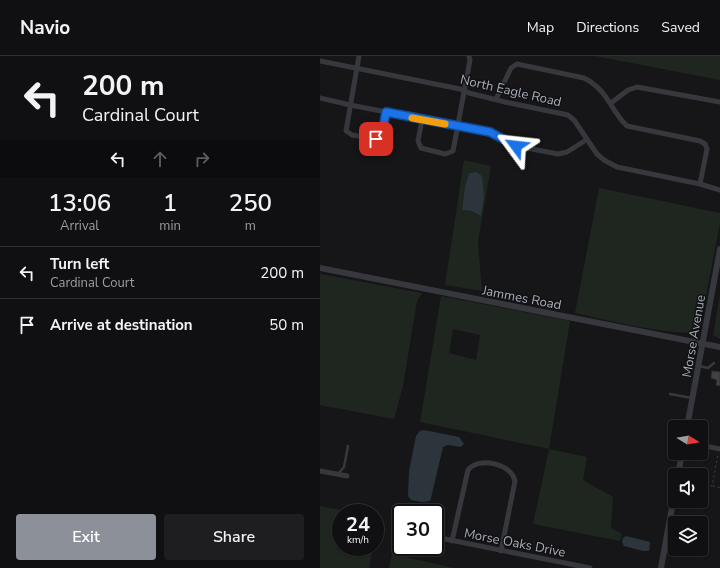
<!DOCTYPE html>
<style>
:root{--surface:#101012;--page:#1e1e20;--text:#f1f3f6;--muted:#9c9d9f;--line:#303032;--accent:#8c9099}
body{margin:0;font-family:"Nunito Sans",sans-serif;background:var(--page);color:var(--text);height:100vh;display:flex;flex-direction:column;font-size:15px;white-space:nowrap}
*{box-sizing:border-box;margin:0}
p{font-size:13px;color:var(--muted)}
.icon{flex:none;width:22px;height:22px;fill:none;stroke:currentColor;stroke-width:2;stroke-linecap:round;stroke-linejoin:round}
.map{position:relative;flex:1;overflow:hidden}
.drawer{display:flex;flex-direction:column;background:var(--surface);width:320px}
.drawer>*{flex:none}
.banner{background:#101012;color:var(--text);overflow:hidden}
.needle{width:26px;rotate:101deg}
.fabs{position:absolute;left:348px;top:364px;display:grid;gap:8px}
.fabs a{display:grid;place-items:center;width:40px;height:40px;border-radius:4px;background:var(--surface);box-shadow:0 1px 3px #0004,0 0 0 1px var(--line);font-size:20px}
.speed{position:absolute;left:12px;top:448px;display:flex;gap:8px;font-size:20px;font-weight:700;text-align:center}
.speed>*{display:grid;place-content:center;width:52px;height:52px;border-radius:50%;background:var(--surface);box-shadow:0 1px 3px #0004,0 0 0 1px var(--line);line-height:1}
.speed small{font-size:10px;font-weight:400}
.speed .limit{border:2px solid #111;border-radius:6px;background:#fff;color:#111}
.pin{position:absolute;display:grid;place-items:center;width:34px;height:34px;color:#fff;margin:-17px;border-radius:8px;box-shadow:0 2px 6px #0006}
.me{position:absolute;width:44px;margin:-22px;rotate:300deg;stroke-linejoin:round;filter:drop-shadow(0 0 3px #0008)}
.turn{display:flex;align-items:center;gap:14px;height:84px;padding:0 16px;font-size:18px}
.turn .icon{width:52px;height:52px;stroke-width:2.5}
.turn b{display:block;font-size:28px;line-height:34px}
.lanes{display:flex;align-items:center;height:38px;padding:0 16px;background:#0003;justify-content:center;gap:20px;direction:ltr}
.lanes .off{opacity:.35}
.eta{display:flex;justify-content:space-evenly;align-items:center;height:68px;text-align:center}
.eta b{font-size:24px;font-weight:600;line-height:28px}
.cta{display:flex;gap:8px;margin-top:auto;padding:8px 16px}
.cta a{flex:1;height:46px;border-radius:4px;background:var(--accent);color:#fff;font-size:16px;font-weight:600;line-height:46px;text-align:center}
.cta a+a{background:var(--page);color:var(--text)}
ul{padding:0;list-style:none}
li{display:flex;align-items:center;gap:12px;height:52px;padding:0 16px;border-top:1px solid var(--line)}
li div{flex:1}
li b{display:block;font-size:15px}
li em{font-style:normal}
header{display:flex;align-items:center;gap:24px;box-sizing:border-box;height:56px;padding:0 20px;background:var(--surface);border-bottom:1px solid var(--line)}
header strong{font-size:19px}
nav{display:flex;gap:22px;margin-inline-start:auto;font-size:14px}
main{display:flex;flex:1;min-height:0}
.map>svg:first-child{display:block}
.green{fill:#1e261f;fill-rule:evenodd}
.water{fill:#2c353c}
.building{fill:#404145;stroke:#303034}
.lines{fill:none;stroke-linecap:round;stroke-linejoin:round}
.path{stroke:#3d3f44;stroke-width:1;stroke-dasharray:2 3;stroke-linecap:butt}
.service{stroke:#37383d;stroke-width:2.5}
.minor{stroke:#37383d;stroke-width:5}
.tertiary{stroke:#37383d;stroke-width:6}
.route-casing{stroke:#114b97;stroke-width:10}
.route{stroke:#1a73e8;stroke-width:7}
.slow{stroke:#f59e0b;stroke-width:7}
.labels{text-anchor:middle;stroke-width:3;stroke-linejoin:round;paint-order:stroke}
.street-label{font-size:13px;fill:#a8adb8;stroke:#111113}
</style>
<header>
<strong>Navio</strong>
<nav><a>Map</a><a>Directions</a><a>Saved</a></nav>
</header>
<main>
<section class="drawer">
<div class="banner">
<div class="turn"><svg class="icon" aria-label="left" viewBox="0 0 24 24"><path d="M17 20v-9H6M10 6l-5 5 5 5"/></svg><div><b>200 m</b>Cardinal Court</div></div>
<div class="lanes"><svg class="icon" aria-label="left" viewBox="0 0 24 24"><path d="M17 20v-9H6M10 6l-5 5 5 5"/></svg><svg class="icon off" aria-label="ahead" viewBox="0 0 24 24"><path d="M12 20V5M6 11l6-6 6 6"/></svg><svg class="icon off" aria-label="right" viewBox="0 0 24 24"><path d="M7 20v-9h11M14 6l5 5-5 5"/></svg></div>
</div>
<div class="eta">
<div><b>13:06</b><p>Arrival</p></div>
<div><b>1</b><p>min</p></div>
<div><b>250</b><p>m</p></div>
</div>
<ul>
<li><svg class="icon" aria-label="left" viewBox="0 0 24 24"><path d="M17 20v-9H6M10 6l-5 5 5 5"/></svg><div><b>Turn left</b><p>Cardinal Court</p></div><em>200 m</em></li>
<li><svg class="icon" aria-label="arrive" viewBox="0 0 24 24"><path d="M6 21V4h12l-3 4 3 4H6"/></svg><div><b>Arrive at destination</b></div><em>50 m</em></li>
</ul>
<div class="cta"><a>Exit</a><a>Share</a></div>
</section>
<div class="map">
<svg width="400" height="512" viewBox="0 0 400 512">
<rect width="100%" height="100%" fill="#161618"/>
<g class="green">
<polygon points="275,0 400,0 400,24"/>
<path d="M144 104 171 110 158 185 162 235 125 229ZM155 116 160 160 151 155 142 154 145 130 149 117Z"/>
<path d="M279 132 400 157V167L379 277C337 277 296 266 255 257Z"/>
<polygon points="0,218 102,237 97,245 83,330 74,363 0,349"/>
<polygon points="400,239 400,283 393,279"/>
<path d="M121 240 250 265 229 393 267 401 263 424 293 441 291 472 302 478 300 485 213 468 229 393 100 366ZM133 273 160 279 156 304 129 297Z"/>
<polygon points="0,450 35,457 21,457 21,491 53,491 49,512 0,512"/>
<polygon points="72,498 134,512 69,512"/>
</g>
<g class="water">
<polygon points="156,116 162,120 164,141 161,160 151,155 142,154 145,130 149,117"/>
<polygon points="104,374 139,381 144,388 141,391 128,389 123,391 111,442 110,445 102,446 91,444 88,440 89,415 96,380 100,375"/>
<polygon points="306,480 330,486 329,495 323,495 304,490 302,486 303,482"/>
</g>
<polygon class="building" points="392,315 400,316 400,330 396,329 397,324 391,322"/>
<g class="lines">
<g class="path">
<polyline points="393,430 400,432"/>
<polyline points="382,431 383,429 392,430 398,399 400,399"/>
</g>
<g class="service">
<polyline points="379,310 388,312 394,307"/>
<polyline points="350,338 372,342"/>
<polyline points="18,418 24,411 28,390"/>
</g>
<g class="minor">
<polyline points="39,0 26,75 32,79 58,83 62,78 66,56"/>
<polyline points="0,5 140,33 149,37 185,46 248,59 254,64 277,98 284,104 297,111 380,128 400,134"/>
<polyline points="0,42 30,49 170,76 196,90 238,98 247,96 266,84"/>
<path d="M176 43 191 12 197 8 264 22C289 35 290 54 307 70L380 85 385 88 387 93 380 128"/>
<polyline points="291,47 308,34 317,31 400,46"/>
<polyline points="102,64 98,85 101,92 125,98 133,95 150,4 149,0"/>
<polyline points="381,389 400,393"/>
<polyline points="0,415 27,420"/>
<polyline points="115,481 270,512"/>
<path d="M132 485 148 414C159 400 192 408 195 425L181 495"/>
</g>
<g class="tertiary">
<polyline points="0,212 400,291"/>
<polyline points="367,371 400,193"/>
<polyline points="358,419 362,397"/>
<polyline points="341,512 355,435"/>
</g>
</g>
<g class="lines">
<g class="route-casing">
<polyline id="route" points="56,83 60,82 62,78 66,56 170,76 196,90"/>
</g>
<use href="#route" class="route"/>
<polyline class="slow" points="92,62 125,68"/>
</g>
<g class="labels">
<g class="street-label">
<text transform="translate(191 34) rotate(13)" y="5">North Eagle Road</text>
<text transform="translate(202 241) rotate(11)" y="5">Jammes Road</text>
<text transform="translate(373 280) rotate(-80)" y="5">Morse Avenue</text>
<text transform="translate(195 486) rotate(11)" y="5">Morse Oaks Drive</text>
</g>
</g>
</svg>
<div class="fabs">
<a><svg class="needle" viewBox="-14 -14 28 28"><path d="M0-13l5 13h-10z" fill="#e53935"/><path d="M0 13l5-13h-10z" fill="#9c9d9f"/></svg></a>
<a><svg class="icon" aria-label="sound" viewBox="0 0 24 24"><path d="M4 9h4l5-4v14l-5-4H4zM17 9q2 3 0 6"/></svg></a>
<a><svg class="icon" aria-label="layers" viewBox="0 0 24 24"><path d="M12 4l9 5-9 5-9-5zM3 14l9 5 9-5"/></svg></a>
</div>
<div class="speed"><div>24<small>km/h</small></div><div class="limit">30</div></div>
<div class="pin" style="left:56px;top:83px;background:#d93025"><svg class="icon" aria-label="arrive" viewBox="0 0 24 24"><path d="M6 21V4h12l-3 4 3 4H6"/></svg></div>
<svg class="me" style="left:196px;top:90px" viewBox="-20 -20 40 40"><path d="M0-17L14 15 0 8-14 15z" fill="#1a73e8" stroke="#fff" stroke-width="4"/></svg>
</div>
</main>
